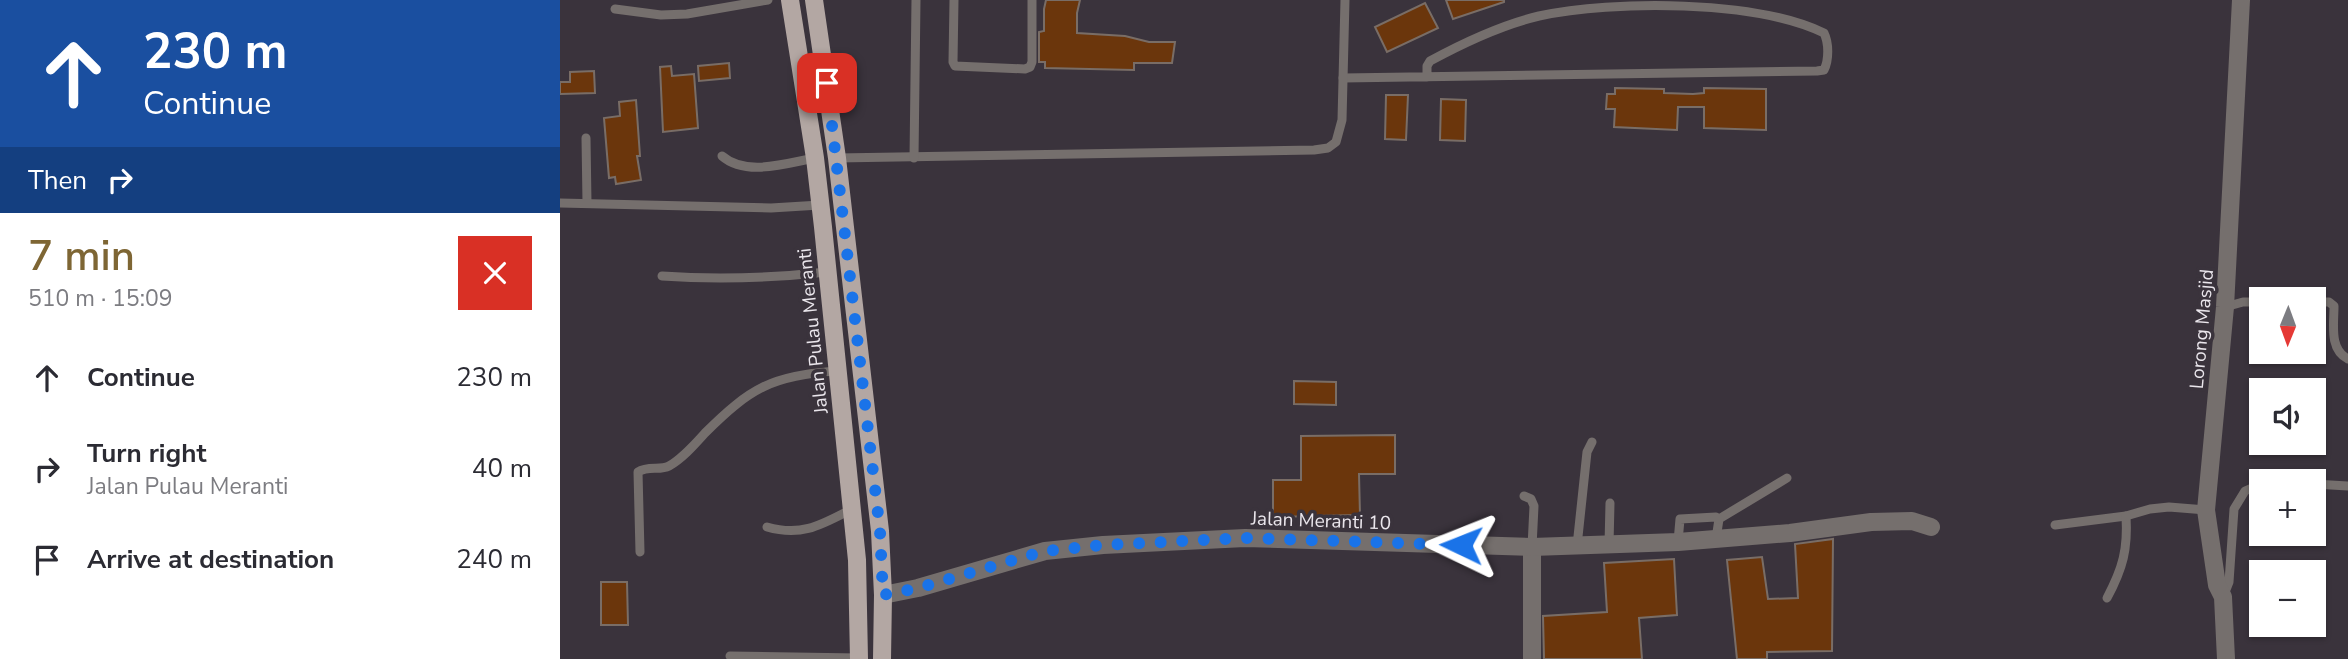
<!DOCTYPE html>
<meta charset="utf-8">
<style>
:root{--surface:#fff;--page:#f2f2f3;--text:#2b2b33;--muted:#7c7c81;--accent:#7e6634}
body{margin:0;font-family:"Nunito Sans",sans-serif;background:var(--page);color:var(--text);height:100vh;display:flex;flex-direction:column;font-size:26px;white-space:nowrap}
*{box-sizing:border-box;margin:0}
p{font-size:23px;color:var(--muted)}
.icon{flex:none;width:38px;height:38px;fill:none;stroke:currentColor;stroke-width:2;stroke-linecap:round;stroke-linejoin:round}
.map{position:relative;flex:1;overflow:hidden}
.side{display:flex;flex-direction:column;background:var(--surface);width:560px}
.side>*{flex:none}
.hud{background:#1a4fa0;color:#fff;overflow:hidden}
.needle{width:46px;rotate:181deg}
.buttons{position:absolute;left:1689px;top:287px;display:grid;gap:14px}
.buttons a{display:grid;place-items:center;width:77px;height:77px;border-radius:0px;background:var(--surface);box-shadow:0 2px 5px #0004;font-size:35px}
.pin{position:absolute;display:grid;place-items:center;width:60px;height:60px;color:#fff;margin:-30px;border-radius:14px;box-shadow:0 4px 10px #0006}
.me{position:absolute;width:77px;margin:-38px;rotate:272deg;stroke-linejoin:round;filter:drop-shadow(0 0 5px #0008)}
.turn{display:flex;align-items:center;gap:24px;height:147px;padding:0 28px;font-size:32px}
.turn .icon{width:91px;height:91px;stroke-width:2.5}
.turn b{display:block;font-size:49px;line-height:60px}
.then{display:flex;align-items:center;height:66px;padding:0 28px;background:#0003;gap:14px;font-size:26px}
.round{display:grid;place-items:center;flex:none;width:74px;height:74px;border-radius:0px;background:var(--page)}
.head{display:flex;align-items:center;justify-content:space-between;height:119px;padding:0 28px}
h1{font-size:42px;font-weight:600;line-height:52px;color:var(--accent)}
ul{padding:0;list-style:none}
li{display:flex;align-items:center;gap:21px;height:91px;padding:0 28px}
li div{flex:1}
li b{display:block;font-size:26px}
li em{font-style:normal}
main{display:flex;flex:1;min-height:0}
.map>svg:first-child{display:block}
.building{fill:#6b360c;stroke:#796d66;stroke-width:2}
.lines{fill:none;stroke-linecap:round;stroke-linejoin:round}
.lane{stroke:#756f6d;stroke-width:9}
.street{stroke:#756f6d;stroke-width:18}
.primary{stroke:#b3a7a3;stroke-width:18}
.route{stroke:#1a73e8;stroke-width:12;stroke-dasharray:0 21.6}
.labels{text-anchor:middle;stroke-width:7;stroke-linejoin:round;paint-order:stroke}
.street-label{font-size:19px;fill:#eae6ec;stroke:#3a333c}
</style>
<main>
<section class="side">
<div class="hud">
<div class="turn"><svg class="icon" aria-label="ahead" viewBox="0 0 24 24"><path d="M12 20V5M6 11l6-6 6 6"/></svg><div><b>230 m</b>Continue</div></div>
<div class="then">Then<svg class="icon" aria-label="right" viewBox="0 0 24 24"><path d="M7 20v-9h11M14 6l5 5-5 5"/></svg></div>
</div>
<div class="head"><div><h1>7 min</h1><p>510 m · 15:09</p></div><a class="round" style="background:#d93025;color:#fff"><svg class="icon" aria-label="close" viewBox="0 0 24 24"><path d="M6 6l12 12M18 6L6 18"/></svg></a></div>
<ul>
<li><svg class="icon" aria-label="ahead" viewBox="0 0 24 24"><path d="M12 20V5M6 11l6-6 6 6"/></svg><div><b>Continue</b></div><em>230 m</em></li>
<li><svg class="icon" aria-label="right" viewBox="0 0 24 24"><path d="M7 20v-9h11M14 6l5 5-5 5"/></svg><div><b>Turn right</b><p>Jalan Pulau Meranti</p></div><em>40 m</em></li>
<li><svg class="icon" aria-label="arrive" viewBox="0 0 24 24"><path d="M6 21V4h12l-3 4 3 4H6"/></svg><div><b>Arrive at destination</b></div><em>240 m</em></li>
</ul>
</section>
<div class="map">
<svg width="1788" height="659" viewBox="0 0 1788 659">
<rect width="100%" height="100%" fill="#3a333c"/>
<g class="building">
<polygon points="486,0 520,0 517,13 517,33 565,36 589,42 615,42 612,63 574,63 574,70 485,68 485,62 479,62 479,32 484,31 484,9"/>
<polygon points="886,0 944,0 944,2 893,19"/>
<polygon points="865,3 878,28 827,52 815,27"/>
<polygon points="169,63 170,78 139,81 138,66"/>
<polygon points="111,66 112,76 134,74 138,128 103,132 100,67"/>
<polygon points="34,71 35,93 0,94 0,82 10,82 10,72"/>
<polygon points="1055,88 1104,89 1104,93 1133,94 1144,93 1144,88 1206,89 1206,130 1144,128 1144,107 1118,107 1117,130 1054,127 1055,109 1046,109 1047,94 1055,94"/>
<polygon points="826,95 848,95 846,140 825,139"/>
<polygon points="881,99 906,100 905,141 880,140"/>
<polygon points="76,100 80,156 77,156 81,180 56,184 55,177 49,178 44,118 60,116 59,102"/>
<polygon points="734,381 776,382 776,405 734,404"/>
<polygon points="835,435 835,474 799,474 800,515 713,517 713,480 741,480 741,436"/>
<polygon points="1273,539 1272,651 1207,652 1207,659 1177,659 1167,560 1202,557 1208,599 1238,598 1235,544"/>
<polygon points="1114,559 1117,615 1079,618 1082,659 984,659 983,616 1047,612 1044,563"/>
<polygon points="41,582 67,582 68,625 41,625"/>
</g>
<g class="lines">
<g class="lane">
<polyline points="394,0 393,62 395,66 465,69 470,67 472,62 472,0"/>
<polyline points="55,9 101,15 127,14 208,0"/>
<path d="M783 78 1257 71 1264 70C1269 60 1269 43 1264 33 1196 0 1054 0 979 16 941 25 905 42 870 61L867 66V77"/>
<polyline points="26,138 27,203"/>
<path d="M162 156C186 177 227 163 255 158"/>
<polyline points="277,158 754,150 768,148 776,142 782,120 785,0"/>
<polyline points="354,158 356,0"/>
<polyline points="0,203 211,208 260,205"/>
<path d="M102 276C157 280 212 278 267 272"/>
<path d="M1754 302H1769L1774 306C1774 325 1769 349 1788 359"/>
<polyline points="1665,307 1683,302 1701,302"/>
<polyline points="1754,484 1788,486"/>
<polyline points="964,496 971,499 974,506 972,547"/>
<polyline points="1495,525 1566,516 1590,509 1609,507 1646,510"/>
<path d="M207 527C242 537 261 525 292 509"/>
<polyline points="1156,539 1159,519 1227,478"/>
<polyline points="1118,542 1120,519 1156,517 1159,519"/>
<polyline points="1049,545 1050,503"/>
<polyline points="1017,546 1027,452 1032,442"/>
<path d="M80 552 78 472C88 465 100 471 109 466 123 458 135 444 145 433 190 388 213 375 277 371"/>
<polyline points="1663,597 1669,582 1674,509 1685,491 1701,484"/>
<path d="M1547 598C1563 568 1568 549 1566 516"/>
<polyline points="170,656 299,658"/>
</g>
<g class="street">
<polyline points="972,547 972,659"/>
<polyline points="323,595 358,588 485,551 543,545 685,538 972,547 1118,542 1230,533 1311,522 1352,521 1371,527"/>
<polyline points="1666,659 1663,597 1657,585 1646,510 1665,307 1681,0"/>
</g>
<g class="primary">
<polyline points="230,0 255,158 263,227 297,560 299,659"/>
<polyline points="254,0 277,158 320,531 323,595 322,659"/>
</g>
</g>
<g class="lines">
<polyline class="route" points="267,83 320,531 323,595 358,588 485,551 544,545 685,538 901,545"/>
</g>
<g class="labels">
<g class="street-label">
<text transform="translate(1641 329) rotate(-85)" y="7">Lorong Masjid</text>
<text transform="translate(252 331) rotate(-96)" y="7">Jalan Pulau Meranti</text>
<text transform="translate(761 520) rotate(2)" y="7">Jalan Meranti 10</text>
</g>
</g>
</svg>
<div class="buttons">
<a><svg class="needle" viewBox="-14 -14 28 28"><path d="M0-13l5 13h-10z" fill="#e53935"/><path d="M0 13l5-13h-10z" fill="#7c7c81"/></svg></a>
<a><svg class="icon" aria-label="sound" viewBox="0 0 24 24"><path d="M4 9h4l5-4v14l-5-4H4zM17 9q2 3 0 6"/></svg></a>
<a>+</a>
<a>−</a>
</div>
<div class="pin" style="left:267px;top:83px;background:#d93025"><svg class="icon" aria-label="arrive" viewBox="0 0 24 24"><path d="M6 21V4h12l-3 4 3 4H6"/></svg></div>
<svg class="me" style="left:901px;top:545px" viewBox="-20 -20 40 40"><path d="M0-17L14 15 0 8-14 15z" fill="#1a73e8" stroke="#fff" stroke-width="4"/></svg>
</div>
</main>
